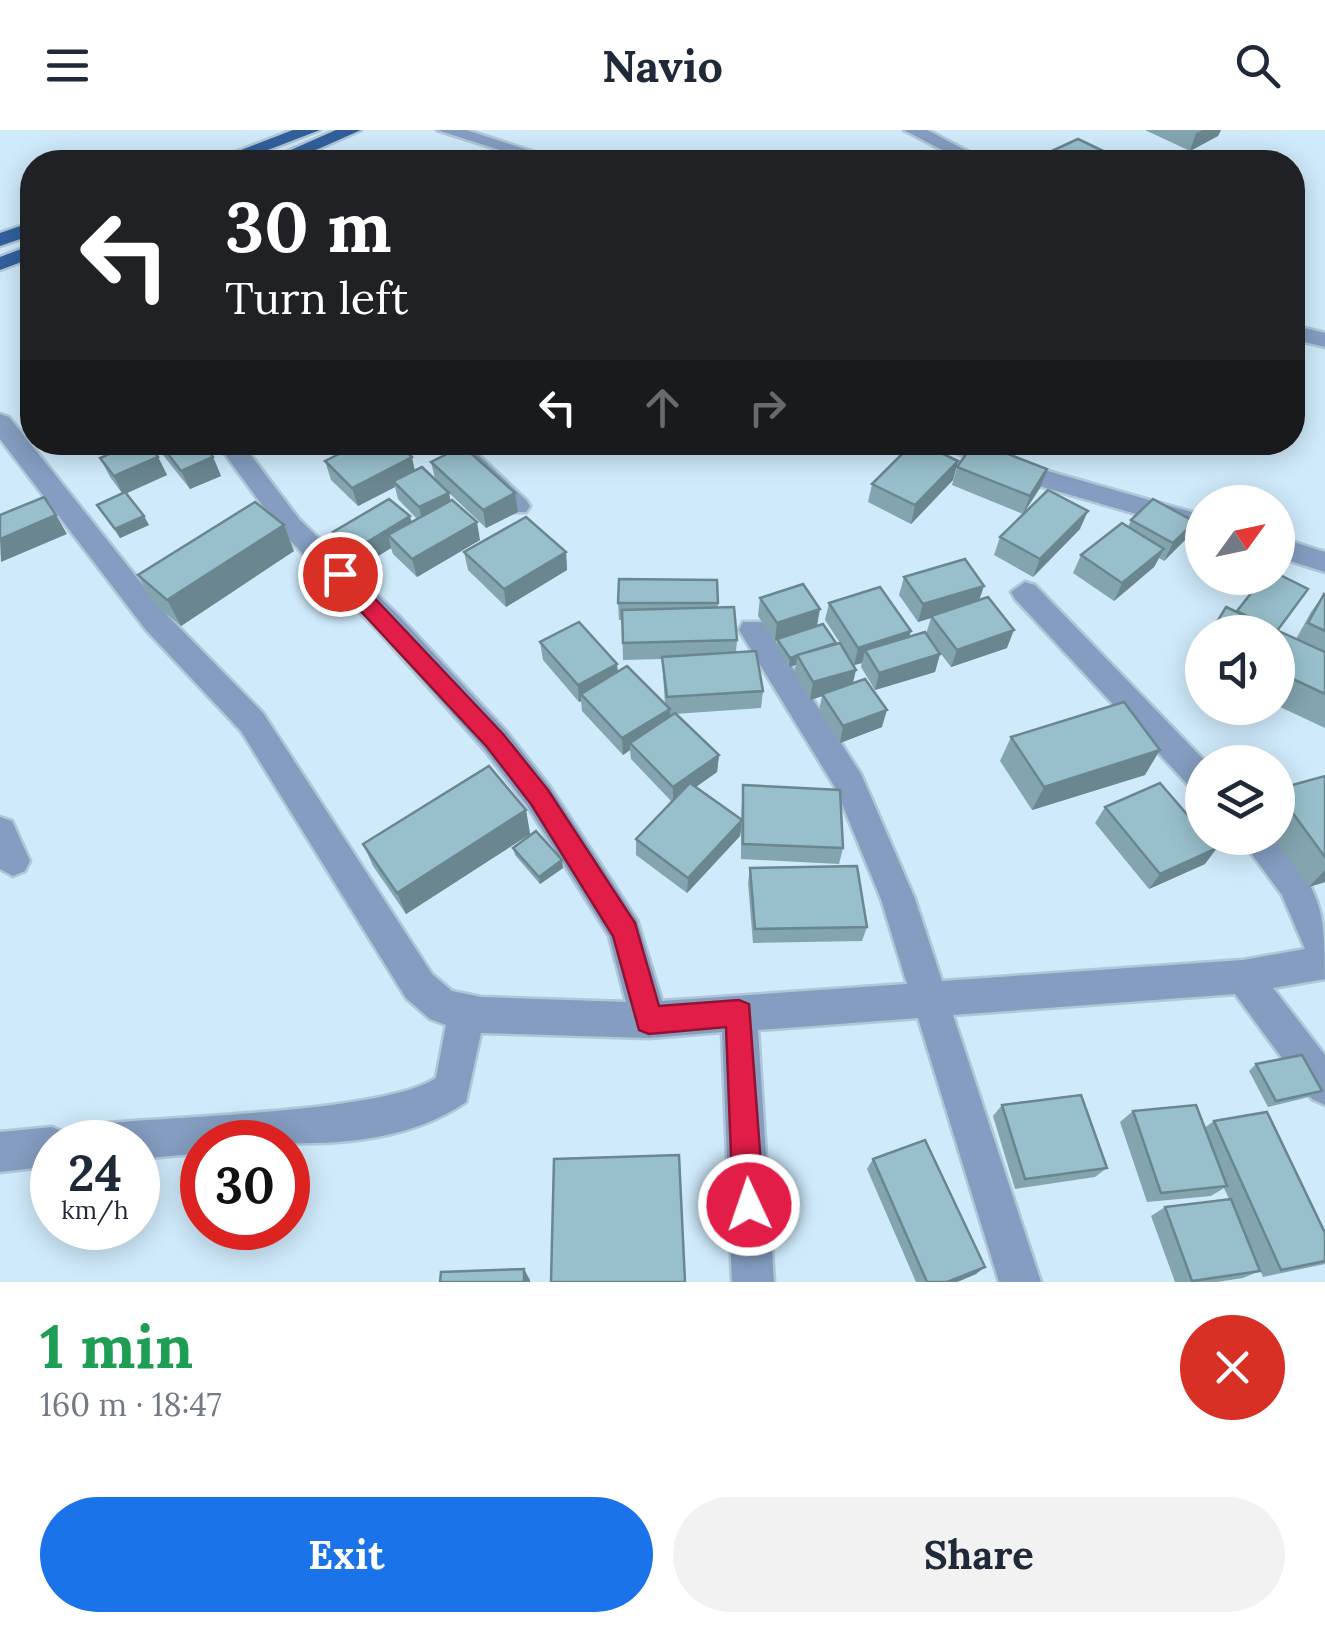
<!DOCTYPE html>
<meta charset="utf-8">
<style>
:root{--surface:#fff;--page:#f2f2f3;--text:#1f2937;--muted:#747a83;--accent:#1a73e8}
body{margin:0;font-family:Lora,serif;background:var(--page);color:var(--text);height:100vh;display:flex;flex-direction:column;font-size:38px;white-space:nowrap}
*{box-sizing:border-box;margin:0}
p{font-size:32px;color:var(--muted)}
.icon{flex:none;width:55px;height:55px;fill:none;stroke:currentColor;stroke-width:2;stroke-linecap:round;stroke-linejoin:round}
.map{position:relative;height:1152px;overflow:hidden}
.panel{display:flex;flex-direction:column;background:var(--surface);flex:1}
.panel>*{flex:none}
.guide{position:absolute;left:20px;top:20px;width:1285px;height:305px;border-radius:40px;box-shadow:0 5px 25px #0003;background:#202124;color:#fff;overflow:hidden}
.needle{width:65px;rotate:57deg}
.controls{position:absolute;left:1185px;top:355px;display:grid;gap:20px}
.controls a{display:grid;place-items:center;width:110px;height:110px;border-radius:50%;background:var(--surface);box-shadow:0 5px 25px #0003;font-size:50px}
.speed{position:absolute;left:30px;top:990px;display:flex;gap:20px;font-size:50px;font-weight:700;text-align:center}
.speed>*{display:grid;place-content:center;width:130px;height:130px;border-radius:50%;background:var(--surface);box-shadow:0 5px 25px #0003;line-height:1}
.speed small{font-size:25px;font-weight:400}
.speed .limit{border:15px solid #d22;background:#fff;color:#111}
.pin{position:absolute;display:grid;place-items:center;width:85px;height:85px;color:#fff;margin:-42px;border:5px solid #fff;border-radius:50%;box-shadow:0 2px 10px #0007}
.me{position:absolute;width:110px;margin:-55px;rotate:357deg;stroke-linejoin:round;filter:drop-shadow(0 0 8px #0008)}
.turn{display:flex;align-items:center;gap:35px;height:210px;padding:0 40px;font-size:45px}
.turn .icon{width:130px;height:130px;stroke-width:2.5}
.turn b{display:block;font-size:70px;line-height:85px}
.lanes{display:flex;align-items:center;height:95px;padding:0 40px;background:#0003;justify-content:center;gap:50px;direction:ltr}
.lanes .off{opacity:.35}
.round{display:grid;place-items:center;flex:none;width:105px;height:105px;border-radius:52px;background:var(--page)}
.headline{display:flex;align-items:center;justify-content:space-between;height:170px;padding:0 40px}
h1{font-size:60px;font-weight:700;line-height:75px;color:#1e9e55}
.primary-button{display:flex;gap:20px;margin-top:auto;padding:20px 40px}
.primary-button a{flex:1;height:115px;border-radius:60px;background:var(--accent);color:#fff;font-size:40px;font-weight:700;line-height:115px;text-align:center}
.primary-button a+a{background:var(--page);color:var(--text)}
header{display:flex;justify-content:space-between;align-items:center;height:130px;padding:0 40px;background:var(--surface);font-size:45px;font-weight:700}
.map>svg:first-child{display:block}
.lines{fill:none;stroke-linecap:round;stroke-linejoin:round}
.minor-casing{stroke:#afc7d7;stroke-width:5}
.major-casing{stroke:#afc7d7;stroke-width:5}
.minor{fill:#849dc0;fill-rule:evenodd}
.major{fill:#325f9c;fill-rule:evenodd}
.wall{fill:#83a5af}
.shaded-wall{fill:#6a868f}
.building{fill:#98c0cc;stroke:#6a868f;stroke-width:2.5}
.route{fill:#e11d48;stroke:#92132f;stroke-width:2.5}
</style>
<header><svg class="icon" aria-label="menu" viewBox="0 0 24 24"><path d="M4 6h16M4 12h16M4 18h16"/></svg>Navio<svg class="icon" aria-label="search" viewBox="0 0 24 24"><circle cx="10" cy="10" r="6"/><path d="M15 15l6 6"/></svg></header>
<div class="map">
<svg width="1325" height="1152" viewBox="0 0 1325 1152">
<rect width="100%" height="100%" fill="#cfeafb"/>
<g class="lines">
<g class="minor-casing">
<g id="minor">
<polygon points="437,0 466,0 565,32 537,32"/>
<polygon points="904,0 927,0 988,32 965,32"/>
<polygon points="1292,195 1325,203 1325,217 1292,209"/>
<path d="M0 284 9 287 166 484 263 583 432 844 452 861 481 867 626 872 609 806 528 677 484 619 379 502 281 401 216 312H241L299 389 399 486 506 601 550 657 637 790 662 871 907 854 881 769 836 659 739 500 743 492H763L861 644 915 769 942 851 1243 830 1305 819 1282 765 1240 708H1276C1321 763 1325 777 1325 849L1273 858 1325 925V975L1312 969 1235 864 953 885 1041 1152H999L918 888 758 900 774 1152H732L722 902 649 908 481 903 466 972C389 1025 289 1012 202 1012V1023L138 1029V1012H89L94 998 108 993C179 986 385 982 436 948L446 895 430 889 406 868 241 601 146 500 0 309Z"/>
<polygon points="438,312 465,312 526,370 530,376 526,382 508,382"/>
<polygon points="936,312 971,312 1016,332 1202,385 1202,403 998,344"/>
<polygon points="1278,407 1325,422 1325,442 1278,427"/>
<polygon points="1025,452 1035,455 1206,632 1202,632 1202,662 1191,658 1015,469 1011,462"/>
<polygon points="0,687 12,691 30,731 25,741 13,746 0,739"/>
<polygon points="52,997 66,1003 70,1012 52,1012 52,1036 0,1042 0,1002"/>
</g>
</g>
<g class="major-casing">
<g id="major">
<polygon points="293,0 320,0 236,32 210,32"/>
<polygon points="336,0 361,0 300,27 284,23"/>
<polygon points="32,92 32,105 0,116 0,103"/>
<polygon points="32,115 32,128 0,140 0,127"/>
</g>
</g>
<use href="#minor" class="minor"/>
<use href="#major" class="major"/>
</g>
<g class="wall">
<polygon points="1145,0 1221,0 1218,6 1190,21"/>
<polygon points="155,312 201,312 213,327 221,346 190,359 159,320"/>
<polygon points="975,312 1009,312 1004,322 990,318 1040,358 1023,384 952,355 957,337"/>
<polygon points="1034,312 1060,312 1056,324 1032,318"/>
<polygon points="1077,312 1124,312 1118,325 1076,314"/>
<polygon points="1143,312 1171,312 1166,321"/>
<polygon points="158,327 167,345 126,363 149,395 120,408 97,375 122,363 110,347 100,328"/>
<polygon points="325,331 415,340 435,349 431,332 515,363 518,382 486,398 449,363 450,371 480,410 417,447 393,424 391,418 359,438 339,420 333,402 412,392 417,389 398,369 395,357 358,376 331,350"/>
<polygon points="958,331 953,350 911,394 868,372 872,354"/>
<polygon points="1131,390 1195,392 1185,410 1164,431 1159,428 1154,437 1114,471 1073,443 1081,425 1128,397"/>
<polygon points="1080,399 1033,447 994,425 1000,407"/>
<polygon points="294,421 181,496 152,472 138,445"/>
<polygon points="464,422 566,422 567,440 506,477 468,440"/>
<polygon points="904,447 980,470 1007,518 951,537 926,504 931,488 918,492 899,465"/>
<polygon points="717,450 718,478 737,510 736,522 763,561 761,578 675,584 719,625 717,642 696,657 741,689 743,655 843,718 839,734 741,729 741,702 740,706 687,763 636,725 636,709 672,672 631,629 630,620 623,625 582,581 581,571 579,572 543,530 540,512 617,534 618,542 665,574 662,529 623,530 622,490 619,490 618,473"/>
<polygon points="1324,464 1325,465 1325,598 1278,576 1278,501 1296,509 1311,482"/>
<polygon points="760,468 817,496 836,514 840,513 825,490 829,473 909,507 940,524 935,542 875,560 861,537 862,533 854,535 853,553 882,597 840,613 819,581 822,566 810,570 794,542 796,535 789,537 776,518 777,510 775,511 758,486"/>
<polygon points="1202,516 1202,540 1192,534"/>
<polygon points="1011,607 1145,645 1032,680 1000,631"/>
<polygon points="1325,646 1325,752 1309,757 1273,708 1278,708 1278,659"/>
<polygon points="1105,677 1205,734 1149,759 1095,693"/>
<polygon points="526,680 530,704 406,784 373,736 363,714"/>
<polygon points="513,718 563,738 540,754 515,725"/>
<polygon points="750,738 867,797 862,811 753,813 748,753"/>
<polygon points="1256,934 1322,961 1313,966 1268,977 1249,941"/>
<polygon points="1002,975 1107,1038 1095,1047 1015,1059 993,986"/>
<polygon points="1133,981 1204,998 1214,991 1325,1103 1325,1134 1263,1147 1254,1126 1260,1141 1243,1148 1217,1152 1175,1152 1151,1086 1165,1077 1229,1069 1224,1058 1211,1066 1147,1072 1120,992"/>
<polygon points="873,1029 976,1144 957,1152 916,1152 867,1039"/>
</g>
<g class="shaded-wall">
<polygon points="1203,0 1221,0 1218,6 1190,21 1196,3"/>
<polygon points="158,327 167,345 123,365 114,346"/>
<polygon points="213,327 221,346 190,359 181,341"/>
<polygon points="412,327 416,346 393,351 395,357 358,376 352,358"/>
<polygon points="958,331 953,350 911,394 915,375"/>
<polygon points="1047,339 1040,358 1023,384 1030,366"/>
<polygon points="449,363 453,381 424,396 419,377"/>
<polygon points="515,363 518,382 486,398 483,380"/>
<polygon points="1088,381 1080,399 1033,447 1040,429"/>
<polygon points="56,385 67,404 1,432 0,409"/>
<polygon points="144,386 149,395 120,408 115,399"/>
<polygon points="410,386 415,404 388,405 391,418 359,438 354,420"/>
<polygon points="477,392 480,410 417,447 412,429"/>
<polygon points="1195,392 1185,410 1164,431 1173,413"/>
<polygon points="284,395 294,421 181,496 167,470"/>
<polygon points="1164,419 1154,437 1114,471 1122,453"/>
<polygon points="566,422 567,440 506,477 504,459"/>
<polygon points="984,456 978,474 918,492 923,474"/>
<polygon points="820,479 817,496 775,511 777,493"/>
<polygon points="1014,500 1007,518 951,537 957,520"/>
<polygon points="911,501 906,519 865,520 862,533 854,535 858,518"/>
<polygon points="940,524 935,542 875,560 879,543"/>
<polygon points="797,526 796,535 789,537 790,528"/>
<polygon points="617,534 618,551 581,564 581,571 579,572 578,555"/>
<polygon points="856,540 852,557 810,570 813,552"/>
<polygon points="670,579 670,596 630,613 630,620 623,625 622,608"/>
<polygon points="887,580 882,597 840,613 843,596"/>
<polygon points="1160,620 1145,645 1032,680 1044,657"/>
<polygon points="719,625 717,642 673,673 673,657"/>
<polygon points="526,680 530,704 406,784 397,763"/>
<polygon points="742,690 740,706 687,763 688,748"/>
<polygon points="1217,718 1205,734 1149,759 1160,744"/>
<polygon points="562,730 563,738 540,754 539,747"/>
<polygon points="1325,740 1325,752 1309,757"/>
<polygon points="985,1137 976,1144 957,1152 947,1152"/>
<polygon points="524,1139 530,1150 530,1152 524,1152"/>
</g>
<g class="building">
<polygon points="1078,9 1120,29 1114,32 1035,32 1032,30"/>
<polygon points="137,312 147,312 158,327 114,346 100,328"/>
<polygon points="159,312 201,312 213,327 181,341"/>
<polygon points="363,312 396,312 412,327 352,358 325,331"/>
<polygon points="914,312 918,312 958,331 915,375 872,354"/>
<polygon points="975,312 977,312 1047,339 1030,366 957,337"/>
<polygon points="463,316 515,363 483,380 431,332"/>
<polygon points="422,337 449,363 419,377 393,351"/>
<polygon points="1048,360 1088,381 1040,429 1000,407"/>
<polygon points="125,362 144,386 115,399 97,375"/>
<polygon points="44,367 56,385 0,409 0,385"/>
<polygon points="389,369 410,386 354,420 333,402"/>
<polygon points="1153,369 1195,392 1173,413 1131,390"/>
<polygon points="452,370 477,392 412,429 388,405"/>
<polygon points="255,372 284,395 167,470 138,445"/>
<polygon points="526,387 566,422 504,459 464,422"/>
<polygon points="1122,393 1164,419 1122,453 1081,425"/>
<polygon points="965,429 984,456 923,474 904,447"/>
<polygon points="1278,444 1308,459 1277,501 1237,481 1263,448 1278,448"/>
<polygon points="619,449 717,450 718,473 618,473"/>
<polygon points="803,454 820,479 777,493 760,468"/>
<polygon points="880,457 911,501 858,518 829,473"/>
<polygon points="1324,464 1325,465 1325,501 1308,493"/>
<polygon points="988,467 1014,500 957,520 931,486"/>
<polygon points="734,477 737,510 623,513 622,480"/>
<polygon points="1226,477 1325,522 1325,564 1278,542 1278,502 1211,502"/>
<polygon points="579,492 617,534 578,555 540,512"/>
<polygon points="823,494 836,513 790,528 777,509"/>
<polygon points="925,502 940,524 879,543 865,520"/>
<polygon points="840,513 856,540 813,552 797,525"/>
<polygon points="756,521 763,561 667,567 662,527"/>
<polygon points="627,536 670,579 622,608 581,564"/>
<polygon points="865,549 887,580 843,596 822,564"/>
<polygon points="1124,572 1160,620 1044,657 1011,607"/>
<polygon points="675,583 719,625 673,657 630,613"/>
<polygon points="489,636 526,680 397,763 363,714"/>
<polygon points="1325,646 1325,727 1278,663 1278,659"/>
<polygon points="690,653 742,690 688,748 636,709"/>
<polygon points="1160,653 1202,702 1202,708 1208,708 1217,718 1160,744 1105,677"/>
<polygon points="743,655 840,660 843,718 743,714"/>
<polygon points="536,701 562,730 539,747 513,718"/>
<polygon points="857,736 867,797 755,799 750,738"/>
<polygon points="1302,925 1322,961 1276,971 1256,934"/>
<polygon points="1081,965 1107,1038 1025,1049 1002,975"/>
<polygon points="1196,975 1227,1056 1161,1063 1133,981"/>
<polygon points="1267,982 1325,1103 1325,1131 1281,1140 1214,991"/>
<polygon points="925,1010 985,1137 947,1152 927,1152 873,1029"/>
<polygon points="679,1025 685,1152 551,1152 554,1029"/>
<polygon points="1231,1069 1260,1141 1192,1151 1165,1077"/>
<polygon points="524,1139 524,1152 440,1152 441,1142"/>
</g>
<polygon class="route" points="340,437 347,439 503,604 548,660 635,793 659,876 739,870 749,874 764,1075 760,1086 749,1090 738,1086 733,1075 726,897 649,904 639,900 613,806 531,674 487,617 332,450 329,444"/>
</svg>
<div class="controls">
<a><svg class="needle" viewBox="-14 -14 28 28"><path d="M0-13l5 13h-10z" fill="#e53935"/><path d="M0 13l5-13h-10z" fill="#747a83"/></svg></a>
<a><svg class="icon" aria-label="sound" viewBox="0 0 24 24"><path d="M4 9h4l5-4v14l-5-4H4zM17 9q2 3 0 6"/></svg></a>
<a><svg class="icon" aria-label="layers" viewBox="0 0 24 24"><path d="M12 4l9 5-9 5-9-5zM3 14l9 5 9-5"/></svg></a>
</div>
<div class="speed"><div>24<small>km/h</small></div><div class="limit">30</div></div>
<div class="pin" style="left:340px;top:444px;background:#d93025"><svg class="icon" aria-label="arrive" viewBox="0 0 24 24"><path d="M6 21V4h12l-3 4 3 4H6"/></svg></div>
<svg class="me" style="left:749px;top:1075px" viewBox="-20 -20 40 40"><circle r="17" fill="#e11d48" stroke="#fff" stroke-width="3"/><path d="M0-11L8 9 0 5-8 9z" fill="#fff"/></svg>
<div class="guide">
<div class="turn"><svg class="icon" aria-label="left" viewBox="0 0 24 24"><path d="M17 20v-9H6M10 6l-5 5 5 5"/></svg><div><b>30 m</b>Turn left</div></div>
<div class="lanes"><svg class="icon" aria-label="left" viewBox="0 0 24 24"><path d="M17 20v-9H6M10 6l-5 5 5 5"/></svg><svg class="icon off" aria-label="ahead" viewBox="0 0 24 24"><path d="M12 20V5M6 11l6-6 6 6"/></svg><svg class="icon off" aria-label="right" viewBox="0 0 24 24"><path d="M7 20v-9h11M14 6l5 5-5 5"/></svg></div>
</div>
</div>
<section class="panel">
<div class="headline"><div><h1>1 min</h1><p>160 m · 18:47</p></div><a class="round" style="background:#d93025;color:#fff"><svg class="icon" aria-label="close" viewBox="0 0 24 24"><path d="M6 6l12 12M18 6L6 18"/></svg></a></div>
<div class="primary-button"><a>Exit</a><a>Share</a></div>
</section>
